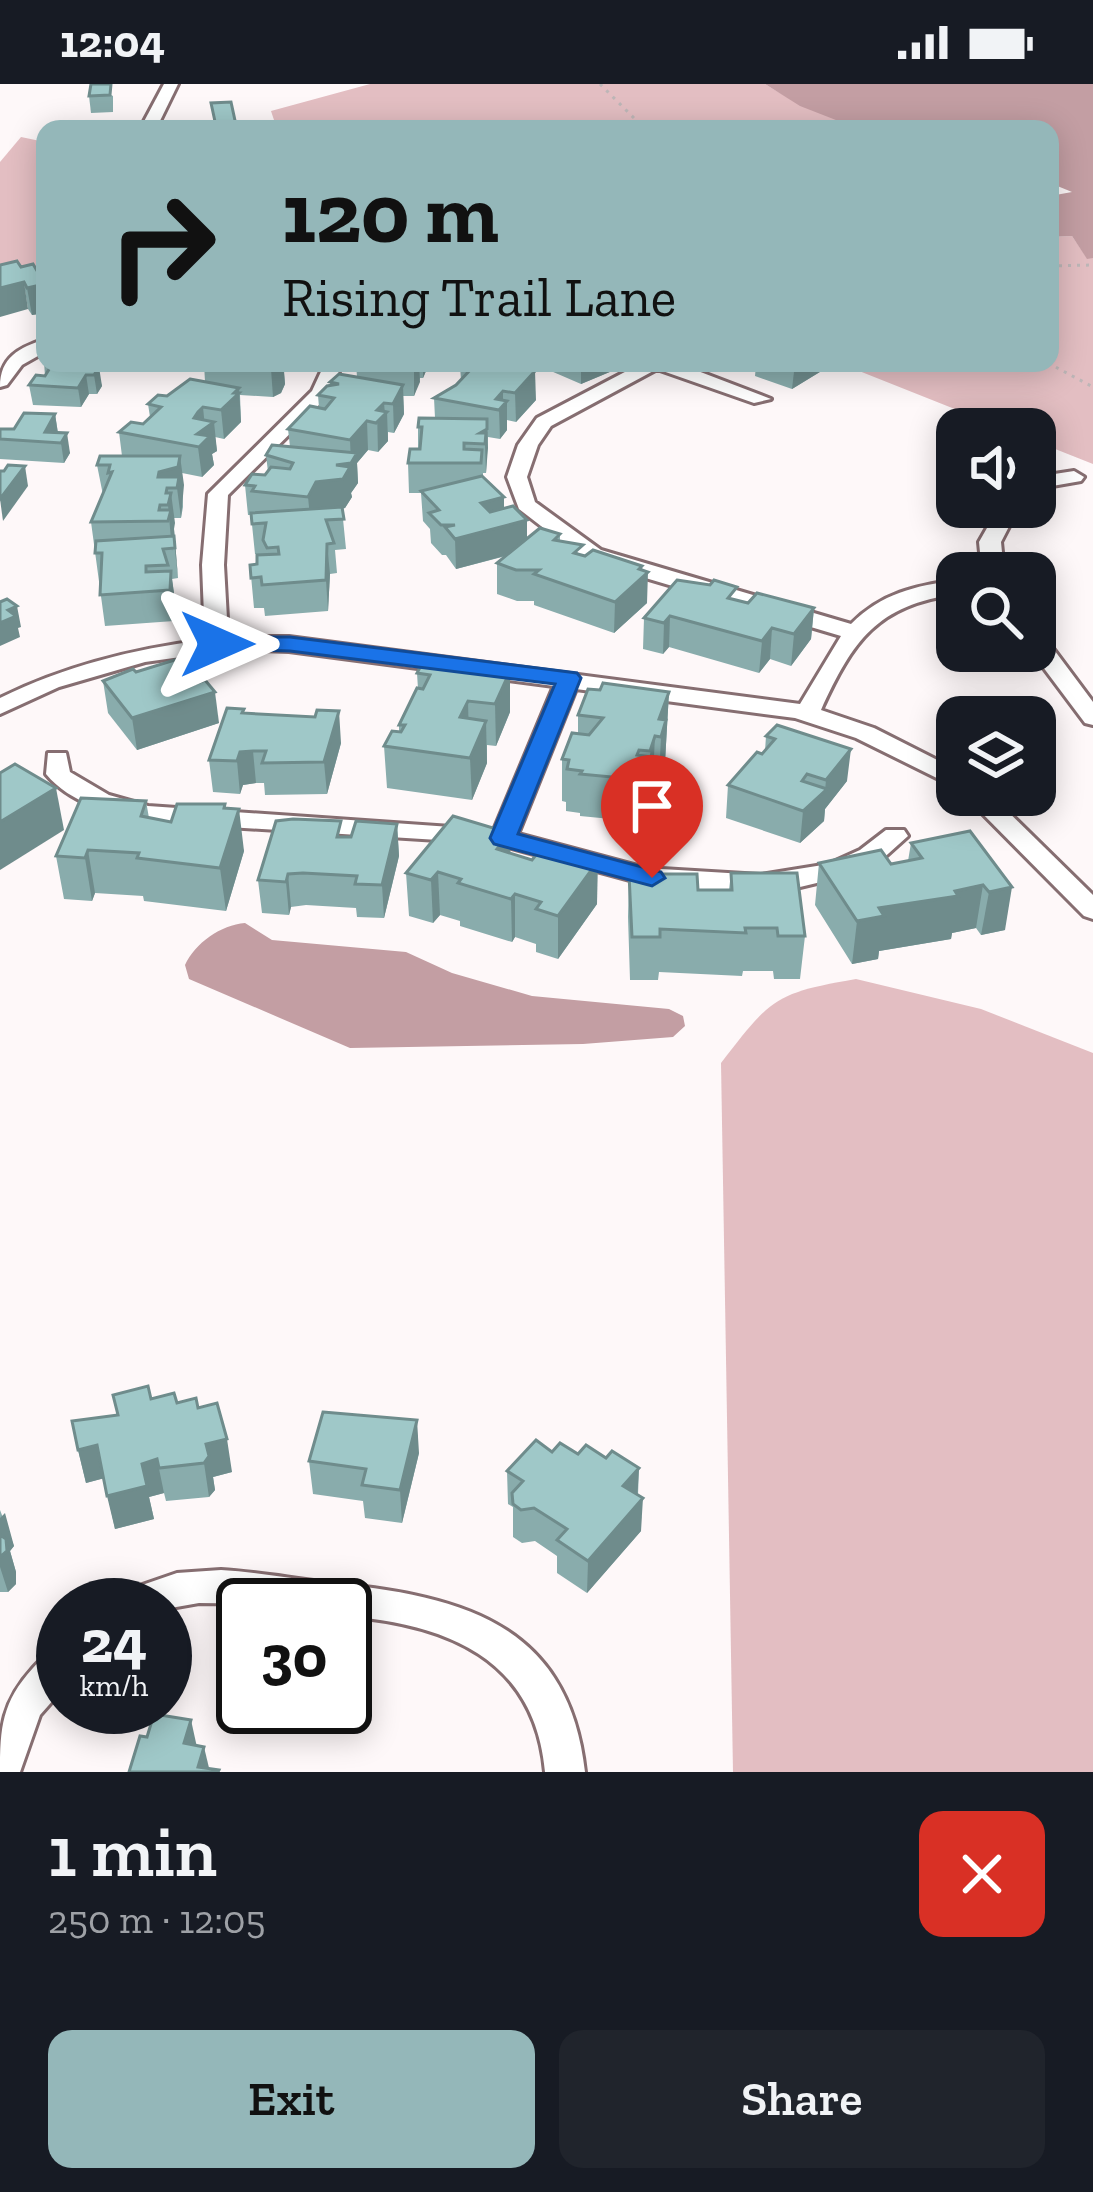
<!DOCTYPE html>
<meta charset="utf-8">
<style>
:root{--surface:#171b24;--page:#20242c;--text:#f1f3f6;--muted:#9ea1a6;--accent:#94b7b9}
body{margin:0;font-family:"Zilla Slab",serif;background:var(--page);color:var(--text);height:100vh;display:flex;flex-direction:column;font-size:45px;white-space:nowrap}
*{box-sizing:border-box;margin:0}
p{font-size:39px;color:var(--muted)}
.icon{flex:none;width:66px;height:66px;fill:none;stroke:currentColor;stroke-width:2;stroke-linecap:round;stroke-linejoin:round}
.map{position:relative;height:1688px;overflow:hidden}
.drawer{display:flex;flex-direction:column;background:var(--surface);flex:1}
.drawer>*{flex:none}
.banner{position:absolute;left:36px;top:36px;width:1023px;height:252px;border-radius:24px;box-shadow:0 6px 30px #0003;background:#94b7b9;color:#111;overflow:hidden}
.controls{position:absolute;left:936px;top:324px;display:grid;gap:24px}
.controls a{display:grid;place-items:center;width:120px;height:120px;border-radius:24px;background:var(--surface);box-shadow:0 6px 30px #0003;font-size:60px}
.speed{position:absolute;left:36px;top:1494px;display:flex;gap:24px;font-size:60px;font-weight:700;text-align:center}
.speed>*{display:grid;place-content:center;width:156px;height:156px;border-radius:50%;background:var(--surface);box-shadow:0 6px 30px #0003;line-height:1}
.speed small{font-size:30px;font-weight:400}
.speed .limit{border:6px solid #111;border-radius:18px;background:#fff;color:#111}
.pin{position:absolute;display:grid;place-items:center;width:102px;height:102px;color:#fff;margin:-123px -51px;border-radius:50% 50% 50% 0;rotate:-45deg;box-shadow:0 0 12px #0007}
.pin .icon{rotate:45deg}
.me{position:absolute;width:132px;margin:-66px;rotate:90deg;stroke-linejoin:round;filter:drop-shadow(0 0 9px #0008)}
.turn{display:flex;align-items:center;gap:42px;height:252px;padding:0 48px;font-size:54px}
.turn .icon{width:156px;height:156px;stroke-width:2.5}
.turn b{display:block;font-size:84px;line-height:102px}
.round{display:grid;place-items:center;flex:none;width:126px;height:126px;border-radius:24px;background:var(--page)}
.overview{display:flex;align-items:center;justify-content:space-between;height:204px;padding:0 48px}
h1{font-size:72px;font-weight:600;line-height:90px}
.cta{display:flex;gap:24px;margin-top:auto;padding:24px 48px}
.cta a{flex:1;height:138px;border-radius:24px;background:var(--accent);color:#111;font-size:48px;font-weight:600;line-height:138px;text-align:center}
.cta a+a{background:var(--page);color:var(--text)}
.status{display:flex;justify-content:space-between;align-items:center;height:84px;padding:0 60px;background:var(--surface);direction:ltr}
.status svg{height:33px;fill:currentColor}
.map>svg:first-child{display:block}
.forest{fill:#e3bec2}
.water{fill:#c39ea3}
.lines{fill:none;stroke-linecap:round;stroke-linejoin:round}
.minor-casing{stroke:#866e71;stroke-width:6}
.path{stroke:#bdb6b7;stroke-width:3;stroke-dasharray:3 6;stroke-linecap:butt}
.minor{fill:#fff;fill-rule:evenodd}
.wall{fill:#89acac}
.shaded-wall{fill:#6f8c8c}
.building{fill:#9fc8c8;stroke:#6f8c8c;stroke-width:3}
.route{fill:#1a73e8;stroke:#114b97;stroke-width:3}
</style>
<div class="status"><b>12:04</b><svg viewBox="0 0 49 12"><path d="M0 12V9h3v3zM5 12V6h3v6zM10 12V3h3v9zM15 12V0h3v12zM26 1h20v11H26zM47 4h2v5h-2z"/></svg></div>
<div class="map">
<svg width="1093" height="1688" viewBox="0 0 1093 1688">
<rect width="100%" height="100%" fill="#fef8f9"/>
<g class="forest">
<path d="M370 0H765C811 29 850 39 903 45H277L271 27Z"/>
<polygon points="21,53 45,58 45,190 0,190 0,78"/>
<polygon points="1072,152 1087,174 1093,174 1093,380 1035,357 1035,345 1005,345 839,279 1050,279 1050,153"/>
<path d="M856 895 981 925 1093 969V1688H733L721 979C771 914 775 909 856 895Z"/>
</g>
<g class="water">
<polygon points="765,0 1093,0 1093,174 1087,175 1072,152 1050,153 1050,112 1072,108 1050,99 1050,45 943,41 903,45 841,38 800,22"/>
<path d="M245 839 272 856 406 868 452 889 532 912 669 925 683 932 685 942 673 953 583 960 350 964 189 895 185 881C195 859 221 841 245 839Z"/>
</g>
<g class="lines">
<g class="minor-casing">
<g id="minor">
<polygon points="164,0 178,0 156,45 140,45"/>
<path d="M45 255V268L22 281 7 301 0 303C0 273 19 264 45 255Z"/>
<path d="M325 279H343L327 313 228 411 224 481 228 553H289L800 620 841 552 585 476 519 425 507 393 518 361 537 334 642 279H677L771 315 754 319 657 285 551 342 538 361 527 393 535 418 601 466 851 540C882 509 915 502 957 496V510C877 521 853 556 821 626L874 644 957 686V704L856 654 795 634 576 605 518 750 645 784 761 791 829 780 860 766 886 746H904L908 752 879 778 846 792 800 803 720 808 645 800 512 764 454 757 148 738C111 729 71 720 46 690L48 669H66L70 688 109 711 148 722 494 746 554 602 289 567 238 565 145 578 59 603 0 630V614C65 582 133 565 205 556L202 481 208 410 312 307Z"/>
<polygon points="1074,387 1084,393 1081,397 1035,405 1035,393"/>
<polygon points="999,423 1019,423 1001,458 1004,489 982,489 979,458"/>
<polygon points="1035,549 1043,551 1093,618 1093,641 1085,639 1031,567 1035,567"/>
<polygon points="964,711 991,711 1093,811 1093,835 1084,832"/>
<path d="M221 1486C255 1488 288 1494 322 1498 452 1511 568 1533 585 1688H545C535 1574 446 1540 345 1532V1521L199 1519 165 1525V1521H114L119 1509 177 1489Z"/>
<path d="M63 1561V1605L40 1631 20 1688H0C0 1643 2 1618 33 1584 43 1573 50 1566 63 1561Z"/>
</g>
</g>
<g class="path">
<polyline points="600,0 645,45"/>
<polyline points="1050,182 1093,181"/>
<polyline points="1048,279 1093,303"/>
</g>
<use href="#minor" class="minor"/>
</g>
<g class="wall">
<polygon points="91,0 113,12 113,28 91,29 89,12"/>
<polygon points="231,18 237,45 215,45 211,19"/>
<polygon points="21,183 45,198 45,229 32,231 28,225"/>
<polygon points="44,278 94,279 102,302 97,310 89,310 81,323 33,321 29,301 45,292"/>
<polygon points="204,279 288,279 284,286 285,300 281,309 273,313 240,311 241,338 224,355 215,353 217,367 212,370 214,381 202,393 182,389 183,423 181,434 174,434 174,445 178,494 172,495 175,517 174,537 105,542 91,438 103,411 97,381 122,372 119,348 143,340 150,333 148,320 205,298"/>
<polygon points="356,279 440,279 429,280 423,294 420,294 414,312 403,312 404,330 394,349 388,348 388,357 378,368 368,366 357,379 358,399 351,409 352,413 345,424 342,425 346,465 335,466 337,489 330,490 328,527 265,532 264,524 254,524 250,481 257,480 264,470 255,470 251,431 248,431 245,401 265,391 268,388 266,371 290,363 288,345 319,324 318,311 330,302 330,298 357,293"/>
<polygon points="464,279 536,316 516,338 507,336 507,346 500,355 488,353 486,389 483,389 483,392 504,413 504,425 527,455 560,450 560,457 583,472 642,482 647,519 614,549 534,521 534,517 517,517 497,510 497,479 506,472 456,485 446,471 442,471 431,459 430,445 423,437 421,409 409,409 408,379 418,365 418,343 435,334 434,314 456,301 461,296 460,282"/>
<polygon points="537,279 624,279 624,282 581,300 537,281"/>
<polygon points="716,279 750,279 737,287"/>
<polygon points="750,279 828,279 828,283 792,305 755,292 756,281"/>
<polygon points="55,330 58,349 70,369 64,379 0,375 0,355 14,345"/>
<polygon points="736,516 748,519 814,524 811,555 791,582 770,575 759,589 669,563 663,570 643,565 644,534"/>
<polygon points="510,587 510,628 496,662 487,661 487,679 472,716 387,704 384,662 399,648 399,641 418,605 417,589"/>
<polygon points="136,588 194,600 219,639 137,666 108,629 103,597"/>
<polygon points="600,606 669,608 665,678 659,695 653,694 650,703 650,715 642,738 580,732 580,729 566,727 566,718 562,717 562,675 578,650 578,631"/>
<polygon points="244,625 244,629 341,659 327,710 265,711 264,699 256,699 243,701 240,710 213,708 209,676"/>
<polygon points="777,641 847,697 825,725 824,737 800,759 726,734 728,701 765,667 766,652"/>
<polygon points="146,717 149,734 171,738 226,724 244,767 226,827 144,817 143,812 95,809 92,817 64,815 56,772"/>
<polygon points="397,740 399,772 384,834 357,833 356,824 306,821 291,823 289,831 262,829 258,796 351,753"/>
<polygon points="970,747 1005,846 981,851 976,844 952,849 951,855 879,867 878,875 852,880 815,821 819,779 891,780 908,777 911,759"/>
<polygon points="510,769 597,820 558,875 536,868 536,860 515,853 512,858 460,842 460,837 440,831 433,839 409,832 406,789"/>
<polygon points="731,789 805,852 800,895 774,895 773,887 743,887 742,892 659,888 658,896 630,896 628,833 629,790 698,806 729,806"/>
<polygon points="151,1315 198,1324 232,1388 213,1393 215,1406 209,1413 166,1417 164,1409 149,1413 154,1435 115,1445 104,1394 86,1399 78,1366 118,1331"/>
<polygon points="552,1368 606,1374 639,1384 638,1411 641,1447 587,1509 557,1489 557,1472 535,1457 522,1459 513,1453 513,1423 508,1420 507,1387"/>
<polygon points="419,1369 402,1439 365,1434 363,1417 313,1410 309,1377"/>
<polygon points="0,1426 14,1462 10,1467 16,1488 16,1500 8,1508 0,1508"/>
</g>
<g class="shaded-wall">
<polygon points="24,198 28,225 0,233 0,204"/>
<polygon points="45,200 45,229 32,231 27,204"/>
<polygon points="93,279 96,289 99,283 102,302 97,310 94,291 91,283"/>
<polygon points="279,279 283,279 285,300 281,309 273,313 271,285"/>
<polygon points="414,279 419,279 420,298 414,312"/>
<polygon points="423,279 429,280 423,294"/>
<polygon points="581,279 624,279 624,282 581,300"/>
<polygon points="737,279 750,279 737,287"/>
<polygon points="795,279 828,279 828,283 792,305"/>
<polygon points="535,287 536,316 516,338 515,309"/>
<polygon points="86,291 89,310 81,323 78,304"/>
<polygon points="403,301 404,330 394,349 393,320"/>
<polygon points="239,304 241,338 224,355 221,326"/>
<polygon points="503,307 503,321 507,317 507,346 500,355 499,326 496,315"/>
<polygon points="384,319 385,330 387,328 388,357 378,368 377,326"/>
<polygon points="203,323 205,344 214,338 217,367 212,370 214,381 202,393 194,334"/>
<polygon points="55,330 58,350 45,348"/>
<polygon points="487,335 488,364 486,389 485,360 480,349"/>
<polygon points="367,337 368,366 357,379 358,399 351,409 352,413 345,424 319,428 311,443 308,413 316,398 336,381 351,379 350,356"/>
<polygon points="67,349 70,369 64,379 61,359"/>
<polygon points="180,372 184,401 181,434 177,404 167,404 169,418 171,409 175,439 174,445 178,494 174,458 172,467 168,421 163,418 162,423 158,393 159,388"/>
<polygon points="25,382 28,402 3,437 0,415"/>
<polygon points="504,413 504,442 527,436 527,466 456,485 455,455 481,419"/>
<polygon points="327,460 330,490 328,527 326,496"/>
<polygon points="642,482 642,493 648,488 647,519 614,549 615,518"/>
<polygon points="171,487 175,517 174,537 170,506"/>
<polygon points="17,522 21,543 18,544 20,553 0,562 0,539 8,526"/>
<polygon points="814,524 811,555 791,582 794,550"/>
<polygon points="670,532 669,563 663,570 664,539"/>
<polygon points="772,544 770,575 759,589 762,557"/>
<polygon points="510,587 510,628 496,662 495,620"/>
<polygon points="215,608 219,639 137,666 132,634"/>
<polygon points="669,608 665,678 659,695 661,653 659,635"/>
<polygon points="468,617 469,658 461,675 460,633"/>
<polygon points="339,627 341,659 327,710 324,678"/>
<polygon points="486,637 487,679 472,716 470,674"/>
<polygon points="655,652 653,694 650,703 650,715 642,738 643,696"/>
<polygon points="851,665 847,697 825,725 824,737 800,759 803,727 825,707 826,696"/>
<polygon points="253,667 256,699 243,701 240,710 237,677 240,668"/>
<polygon points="56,704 64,746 0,786 0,738"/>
<polygon points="225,720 230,755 239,725 244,767 226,827 220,784"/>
<polygon points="397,740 399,772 384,834 382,801"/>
<polygon points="510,749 511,792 497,765"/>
<polygon points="88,766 95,809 92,817 85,774"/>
<polygon points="598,777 597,820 558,875 558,832"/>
<polygon points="438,788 440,831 433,839 431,796"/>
<polygon points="288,790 291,823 289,831 286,798"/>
<polygon points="983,801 976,844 952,849 951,855 879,867 878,875 852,880 857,837 879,824"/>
<polygon points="1012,803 1005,846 981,851 989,808"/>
<polygon points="515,810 515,853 512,858 511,815"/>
<polygon points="417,1336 419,1369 402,1439 400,1406"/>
<polygon points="227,1355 232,1388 213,1393 215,1406 209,1413 204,1379 206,1360"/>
<polygon points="97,1361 105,1394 86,1399 78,1366"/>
<polygon points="157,1375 164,1409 149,1413 154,1435 115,1445 107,1412 142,1380"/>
<polygon points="639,1384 637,1417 623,1402"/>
<polygon points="643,1414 641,1447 587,1509 588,1477"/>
<polygon points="5,1429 14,1462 10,1467 16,1488 16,1500 8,1508 0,1483 0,1434"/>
<polygon points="191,1636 198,1668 184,1659"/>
<polygon points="204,1663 210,1688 198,1683"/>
</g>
<g class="building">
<polygon points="91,0 111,0 110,11 89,12"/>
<polygon points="231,18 236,41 216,42 211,19"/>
<polygon points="17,177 21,183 33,180 45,200 27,204 24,198 0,204 0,181"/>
<polygon points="45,279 93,279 91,283 99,283 94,291 86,291 78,304 29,301 36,291 45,292 51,282"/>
<polygon points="204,279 279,279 271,285 203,281"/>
<polygon points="360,279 415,279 413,284 359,281"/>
<polygon points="464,279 492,279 535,287 515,309 503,307 496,315 507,317 499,326 434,314 456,301 472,284 460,282"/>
<polygon points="339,290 403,301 393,320 384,319 377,326 387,328 376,339 367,337 350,356 288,345 310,322 325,325 334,314 318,311 327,302 339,300 330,298"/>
<polygon points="190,295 239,304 234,309 239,309 221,326 203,323 198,328 194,334 214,338 197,350 210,352 199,363 119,348 131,338 143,340 161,323 148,320 158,311 167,312"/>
<polygon points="24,329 55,330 45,348 67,349 61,359 0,355 0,345 14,345"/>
<polygon points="419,334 487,335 487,345 480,349 486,349 485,360 464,359 464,365 482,366 481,379 408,379 410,365 420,365 422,343 418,343"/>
<polygon points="272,361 357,369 351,379 336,381 350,383 343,395 316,398 308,413 252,407 255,402 245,401 252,390 265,391 271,383 290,385 293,379 266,371"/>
<polygon points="100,372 180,372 178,383 159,388 158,393 179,393 177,404 167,404 166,409 171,409 168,421 160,421 159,426 171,426 168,437 91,438 112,388 108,389 110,381 97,381"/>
<polygon points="8,381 25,382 0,415 0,387 4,387"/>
<polygon points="482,392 504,413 481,419 490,428 513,422 527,436 455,455 445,443 455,441 441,441 429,429 439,426 421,407"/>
<polygon points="342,423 344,435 326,436 334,459 327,460 326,496 262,501 261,493 251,494 250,481 257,480 257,471 279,470 278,463 267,464 263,456 266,439 252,440 251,429"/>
<polygon points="540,444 560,450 554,456 583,461 574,469 585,472 593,466 642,482 639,485 648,488 615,518 534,490 539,486 516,486 497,479"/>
<polygon points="174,452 175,464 163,465 168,481 146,482 146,488 171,487 170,506 100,511 102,469 95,469 96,457"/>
<polygon points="677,496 710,501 714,496 737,503 728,514 748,519 757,509 814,524 794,550 772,544 762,557 670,532 664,539 644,534"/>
<polygon points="7,515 17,522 8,526 16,532 0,539 0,518"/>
<polygon points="181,574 194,600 205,596 215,608 132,634 103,597 133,585 136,588"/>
<polygon points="424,576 510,587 495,620 468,617 460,633 486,637 470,674 384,662 392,647 401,648 405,641 399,641 417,604 423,605 430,591 417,589"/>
<polygon points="603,599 669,608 659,635 666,636 661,653 655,652 650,667 639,666 637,671 651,673 643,696 580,690 582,687 567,685 569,676 562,675 572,649 589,651 603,634 578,631 588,605 600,606"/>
<polygon points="227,624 244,625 242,629 315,633 317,626 339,627 324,678 262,679 266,667 253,667 240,668 237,677 209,676"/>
<polygon points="777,641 851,665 826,696 807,690 802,697 827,705 803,727 728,701 757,668 762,670 775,655 766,652"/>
<polygon points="15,680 56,704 0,738 0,689"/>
<polygon points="81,714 146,717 141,732 171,738 177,720 225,720 224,724 239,725 220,784 137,774 139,769 88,766 85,774 56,772"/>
<polygon points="453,732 510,749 497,765 532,776 544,761 598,777 558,832 536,825 541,818 515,810 511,815 458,799 461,795 438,788 431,796 406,789"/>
<polygon points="293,735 341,737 337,753 351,753 356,737 397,740 382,801 355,800 357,792 303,789 288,790 286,798 258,796 276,737"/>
<polygon points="970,747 1012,803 989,808 983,801 955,807 958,812 879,824 884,832 857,837 819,779 881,766 891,780 922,774 911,759"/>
<polygon points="731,789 797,789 805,852 778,852 777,844 745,844 746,849 660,845 660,853 632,853 629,790 697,790 698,806 732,806"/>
<polygon points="148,1302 151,1315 174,1309 177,1319 196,1314 198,1324 217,1319 227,1355 206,1360 209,1372 204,1379 159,1384 157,1375 142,1380 147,1402 107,1412 97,1361 78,1366 72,1337 118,1331 113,1311"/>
<polygon points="323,1328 417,1336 400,1406 362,1401 366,1385 309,1377"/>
<polygon points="536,1356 552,1368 560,1359 578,1370 586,1361 606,1374 612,1367 639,1384 623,1402 643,1414 588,1477 557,1456 567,1445 534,1424 521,1426 513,1420 512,1409 523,1397 507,1387"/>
<polygon points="0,1451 6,1455 7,1467 0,1473"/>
<polygon points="154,1630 191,1636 184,1659 204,1663 198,1683 219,1686 218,1688 129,1688 140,1652 147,1653"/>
</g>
<polygon class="route" points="217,553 290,553 577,589 581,594 518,750 661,788 665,794 652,802 494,760 490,754 555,600 290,567 209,565 206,560"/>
</svg>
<div class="controls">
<a><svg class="icon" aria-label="sound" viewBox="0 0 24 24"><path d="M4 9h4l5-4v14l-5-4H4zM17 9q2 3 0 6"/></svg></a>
<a><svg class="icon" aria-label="search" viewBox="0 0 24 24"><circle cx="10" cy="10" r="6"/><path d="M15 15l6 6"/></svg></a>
<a><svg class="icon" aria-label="layers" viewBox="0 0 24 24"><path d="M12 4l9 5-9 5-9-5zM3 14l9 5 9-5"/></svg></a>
</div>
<div class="speed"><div>24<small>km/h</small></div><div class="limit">30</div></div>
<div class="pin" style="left:652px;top:794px;background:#d93025"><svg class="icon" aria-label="arrive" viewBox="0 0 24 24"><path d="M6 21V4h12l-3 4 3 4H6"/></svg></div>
<svg class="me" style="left:217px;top:560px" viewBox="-20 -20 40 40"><path d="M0-17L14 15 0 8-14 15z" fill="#1a73e8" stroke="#fff" stroke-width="4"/></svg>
<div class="banner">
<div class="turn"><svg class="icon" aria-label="right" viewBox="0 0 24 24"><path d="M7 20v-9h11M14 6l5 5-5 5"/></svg><div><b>120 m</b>Rising Trail Lane</div></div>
</div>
</div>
<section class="drawer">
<div class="overview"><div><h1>1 min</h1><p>250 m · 12:05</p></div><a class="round" style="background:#d93025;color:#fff"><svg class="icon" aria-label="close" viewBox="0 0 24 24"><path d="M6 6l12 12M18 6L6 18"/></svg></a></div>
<div class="cta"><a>Exit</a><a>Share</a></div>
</section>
